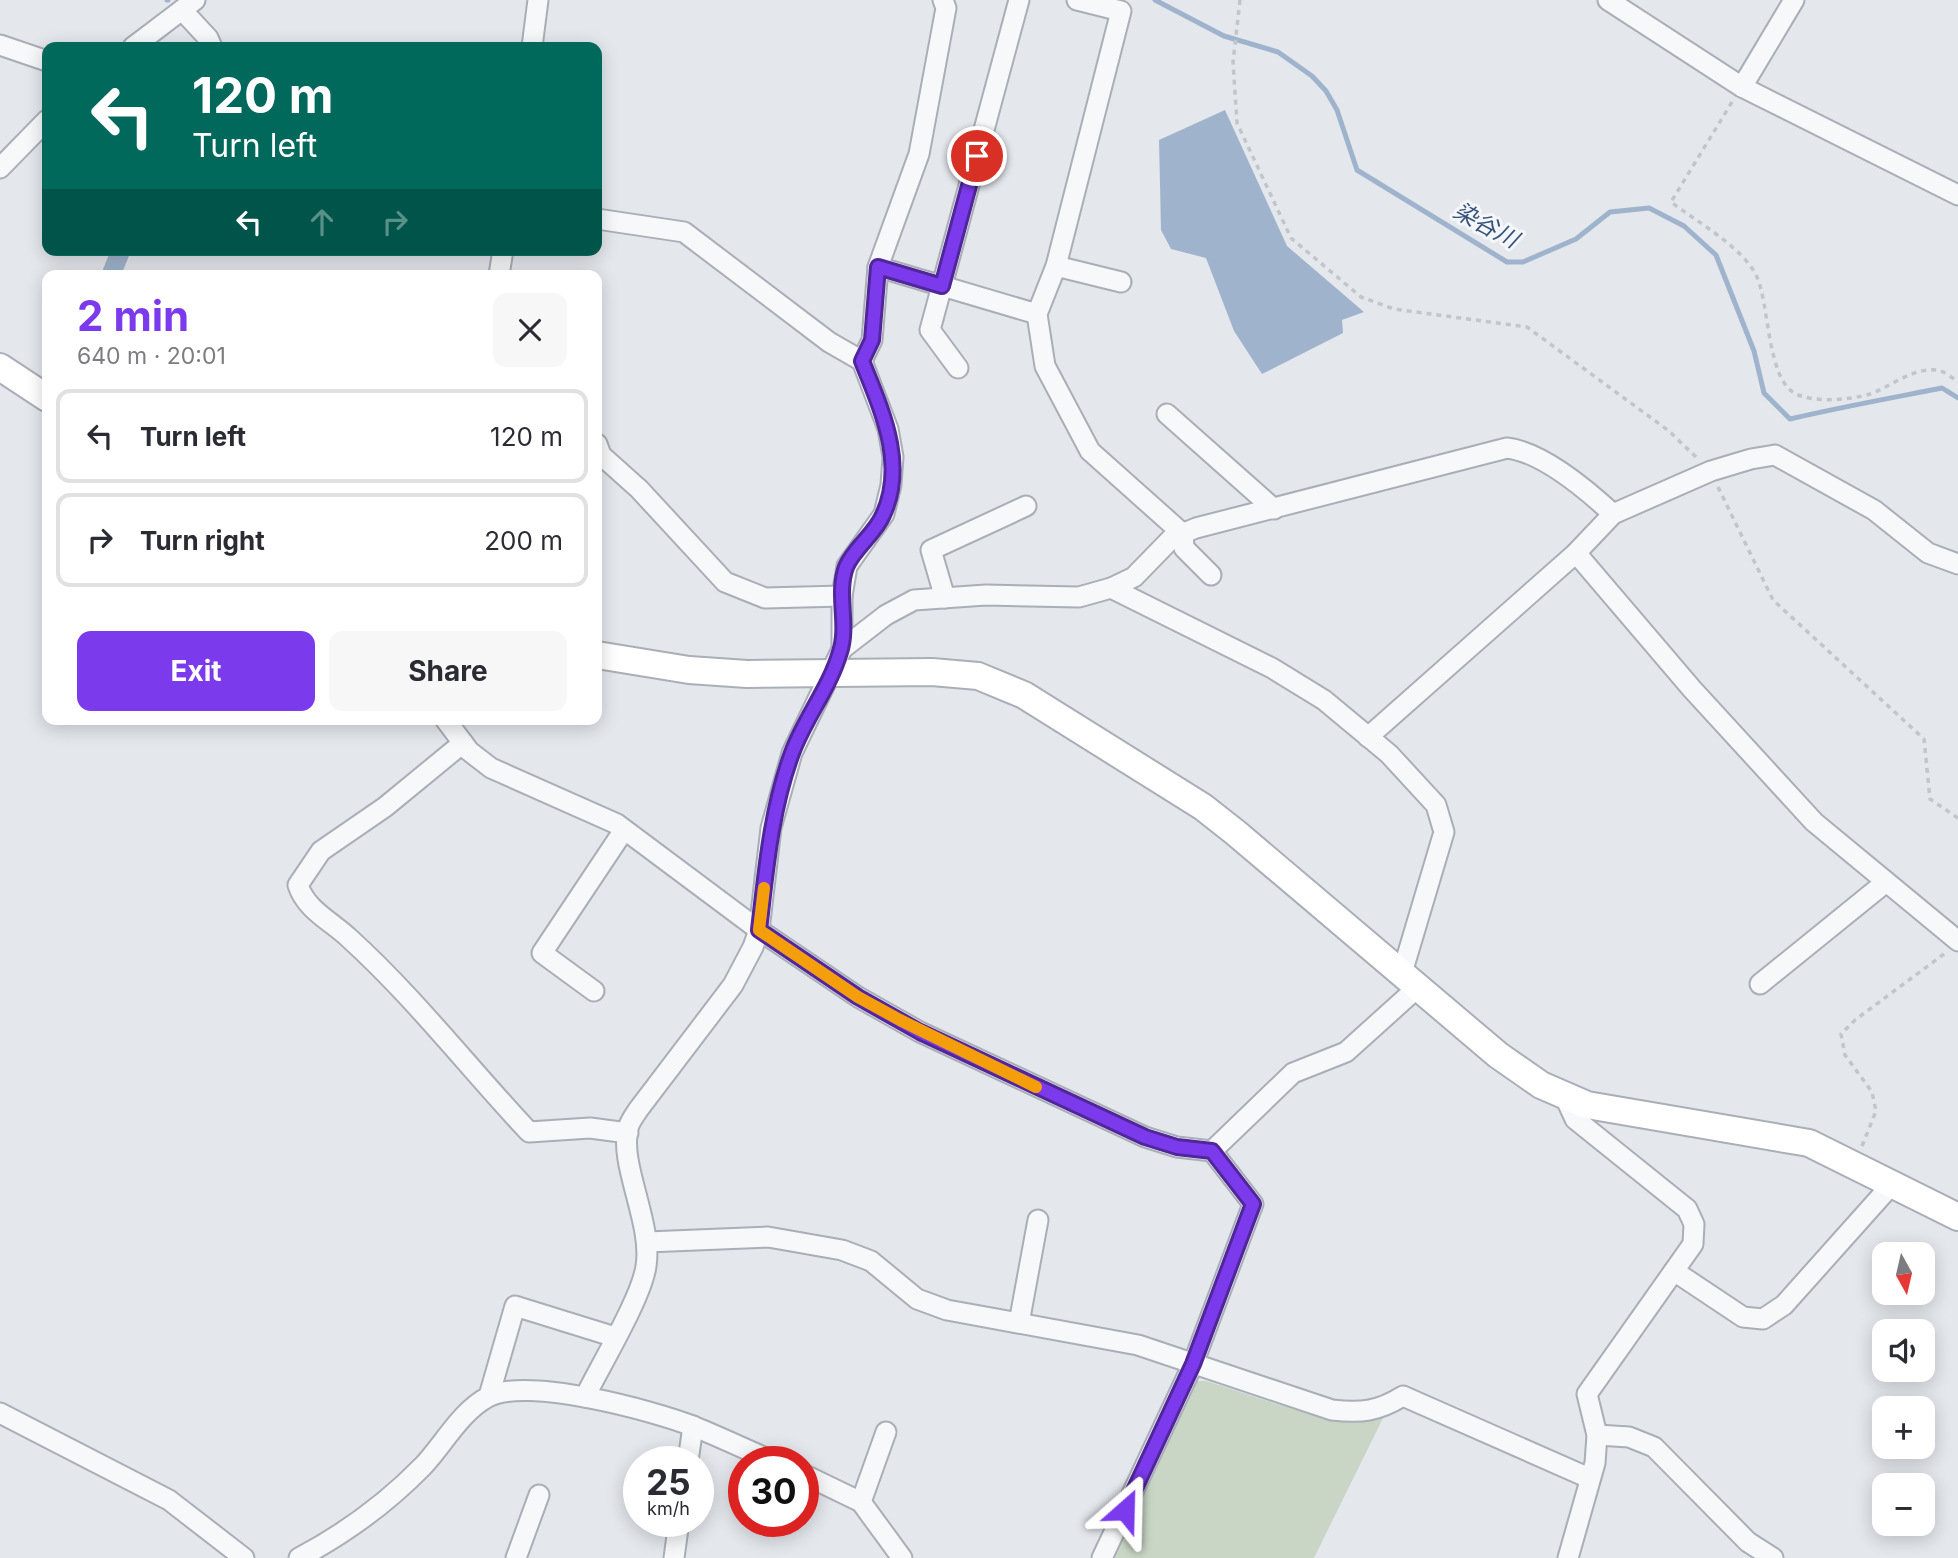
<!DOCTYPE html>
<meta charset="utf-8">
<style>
:root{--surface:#fff;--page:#f7f7f7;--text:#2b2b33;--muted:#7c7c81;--line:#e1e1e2;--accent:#7c3aed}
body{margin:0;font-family:Inter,"Noto Sans JP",sans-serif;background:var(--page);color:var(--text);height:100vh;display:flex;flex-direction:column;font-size:26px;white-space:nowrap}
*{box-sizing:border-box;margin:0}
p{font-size:23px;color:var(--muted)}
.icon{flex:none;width:38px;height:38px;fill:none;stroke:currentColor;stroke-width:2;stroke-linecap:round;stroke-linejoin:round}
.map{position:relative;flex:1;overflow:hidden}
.sheet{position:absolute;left:42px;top:270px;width:560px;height:455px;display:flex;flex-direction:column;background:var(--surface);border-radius:14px;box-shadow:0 4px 18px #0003}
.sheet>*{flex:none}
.guide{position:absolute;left:42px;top:42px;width:560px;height:214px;border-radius:14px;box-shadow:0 4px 18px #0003;background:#00695c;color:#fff;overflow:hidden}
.needle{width:46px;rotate:172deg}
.controls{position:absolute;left:1872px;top:1242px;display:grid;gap:14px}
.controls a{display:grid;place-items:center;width:63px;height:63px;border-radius:14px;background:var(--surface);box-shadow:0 4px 18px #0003;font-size:35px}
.speed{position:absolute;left:623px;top:1446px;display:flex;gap:14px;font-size:35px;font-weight:700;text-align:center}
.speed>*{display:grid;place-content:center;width:91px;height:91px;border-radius:50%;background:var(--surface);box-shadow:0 4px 18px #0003;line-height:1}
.speed small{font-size:18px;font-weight:400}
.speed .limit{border:10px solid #d22;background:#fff;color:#111}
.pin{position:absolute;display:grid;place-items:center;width:60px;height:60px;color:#fff;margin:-30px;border:4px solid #fff;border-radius:50%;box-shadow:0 2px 7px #0007}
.me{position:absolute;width:77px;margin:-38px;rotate:25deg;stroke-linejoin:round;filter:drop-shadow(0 0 5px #0008)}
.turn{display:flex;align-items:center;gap:24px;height:147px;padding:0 35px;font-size:32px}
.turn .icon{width:91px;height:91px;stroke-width:2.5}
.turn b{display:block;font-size:49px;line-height:60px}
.lanes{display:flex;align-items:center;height:66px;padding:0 35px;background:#0003;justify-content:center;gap:35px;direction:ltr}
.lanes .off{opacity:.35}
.round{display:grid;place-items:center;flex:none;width:74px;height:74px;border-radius:14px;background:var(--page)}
.summary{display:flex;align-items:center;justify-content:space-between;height:119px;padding:0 35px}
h1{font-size:42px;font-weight:700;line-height:52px;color:var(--accent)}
.button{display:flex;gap:14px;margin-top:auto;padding:14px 35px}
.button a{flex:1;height:80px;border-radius:14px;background:var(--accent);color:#fff;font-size:28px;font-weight:700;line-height:80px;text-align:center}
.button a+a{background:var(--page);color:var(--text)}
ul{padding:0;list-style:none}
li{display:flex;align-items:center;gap:21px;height:94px;margin:0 14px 10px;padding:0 21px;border:4px solid var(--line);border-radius:14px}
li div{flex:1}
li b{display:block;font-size:26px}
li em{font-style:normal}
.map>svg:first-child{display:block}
.green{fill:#c9d6c5}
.water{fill:#9fb4cc}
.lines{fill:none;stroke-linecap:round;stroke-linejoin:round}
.stream{stroke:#9fb4cc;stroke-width:5}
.canal{stroke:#9fb4cc;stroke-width:19}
.street-casing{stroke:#a9aeb7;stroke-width:23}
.secondary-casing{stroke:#a9aeb7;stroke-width:30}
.path{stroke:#c2c5cb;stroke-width:3.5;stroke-dasharray:5 5;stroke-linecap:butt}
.street{stroke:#f7f8fa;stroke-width:19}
.secondary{stroke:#fff;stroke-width:26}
.route-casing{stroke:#51269a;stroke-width:18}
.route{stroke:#7c3aed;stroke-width:12}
.slow{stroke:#f59e0b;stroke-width:12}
.labels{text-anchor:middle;stroke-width:6;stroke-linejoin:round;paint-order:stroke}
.water-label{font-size:23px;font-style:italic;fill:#34527a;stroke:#f4f6f9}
</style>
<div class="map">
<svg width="1958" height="1558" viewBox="0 0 1958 1558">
<rect width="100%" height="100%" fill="#e4e7ec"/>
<path class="green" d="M1193 1381H1206C1263 1398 1323 1425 1383 1418L1314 1558H1110Z"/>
<polygon class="water" points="1225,110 1287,246 1364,312 1342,320 1343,333 1262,374 1234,331 1206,258 1171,249 1161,230 1159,140"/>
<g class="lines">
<g class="stream">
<polyline points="167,0 168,0"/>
<path d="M1155 0 1224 36 1278 52 1312 76 1326 91 1337 110 1357 170 1507 262H1523L1576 239 1610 212 1649 208 1684 226 1716 255 1754 351 1764 393 1790 419C1841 407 1891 398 1942 388L1958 398"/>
</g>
<polyline class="canal" points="111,275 121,250"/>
<g class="street-casing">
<g id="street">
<polyline points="1608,0 1742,87 1958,195"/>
<polyline points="182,10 208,38 212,47"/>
<polyline points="0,45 47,61"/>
<polyline points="133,47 195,0"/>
<polyline points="532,47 538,0"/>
<polyline points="1742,87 1794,0"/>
<polyline points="0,168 47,120"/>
<polyline points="1056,266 1121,282"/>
<polyline points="878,267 1037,314 1056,266 1121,11 1077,0"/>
<polyline points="499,275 503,250"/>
<polyline points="1037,314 1045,366 1090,451 1183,534 1184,548 1211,575"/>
<polyline points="862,361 872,340 878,267 919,154 946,8 943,0"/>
<polyline points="958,368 930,330 1019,0"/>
<polyline points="1167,414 1274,509"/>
<polyline points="597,444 601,455 639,489 725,582 765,598 842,596"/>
<polyline points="1576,553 1692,689 1814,822 1958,941"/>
<polyline points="945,598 931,550 1026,506"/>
<polyline points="842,649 886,615 914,600 986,595 1079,597 1111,588"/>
<polyline points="445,719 469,751 491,768 617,824 759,930 858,997 920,1032 1145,1137 1177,1147 1212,1151"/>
<polyline points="1368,737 1576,553 1613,514 1711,471 1751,459 1775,455 1874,510 1928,553 1958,564"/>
<path d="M463 743 385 807 321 851 298 885C306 910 331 921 349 938 414 997 469 1068 529 1132L590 1128 628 1133"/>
<path d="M1402 973 1444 832 1436 805 1389 754 1324 700 1272 668 1111 588 1134 577 1172 538 1196 528 1507 448C1542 452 1587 490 1613 514"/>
<polyline points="1760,984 1886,882"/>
<polyline points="594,991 542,953 624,830"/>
<polyline points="1564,1095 1575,1119 1687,1209 1694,1224 1693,1244 1587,1394 1597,1435 1595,1463 1568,1558"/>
<path d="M647 1242 768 1237 842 1250 871 1261 917 1299 947 1310 1138 1345 1332 1410C1361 1413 1377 1412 1403 1396L1589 1478"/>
<polyline points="1674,1271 1743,1317 1763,1319 1784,1305 1893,1183"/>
<polyline points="1019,1323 1038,1220"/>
<polyline points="489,1396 515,1306 615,1337"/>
<path d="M585 1397C600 1366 642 1297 646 1266 653 1224 619 1164 628 1129 629 1122 635 1115 638 1110L733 985 753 947 759 930 771 828 792 753 842 649V596L847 566 884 514 891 485 893 457 888 429 862 361 829 342 684 232 597 219"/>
<polyline points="0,1413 169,1500 244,1558"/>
<polyline points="1597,1435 1629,1437 1654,1447 1748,1542 1773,1558"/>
<polyline points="688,1461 693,1426"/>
<polyline points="803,1474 861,1502 902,1558"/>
<polyline points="861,1502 886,1432"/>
<path d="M299 1558C346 1533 386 1504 423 1466 443 1445 461 1411 488 1397 526 1376 655 1411 695 1427 722 1438 747 1450 773 1461"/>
<polyline points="516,1558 539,1495"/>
<polyline points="674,1558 679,1521"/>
<polyline points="1102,1558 1193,1364 1253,1204 1212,1151 1293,1073 1346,1052 1417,988"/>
</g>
</g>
<g class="secondary-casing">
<g id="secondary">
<polyline points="0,367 47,398"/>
<polyline points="597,655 689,670 747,674 932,672 978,676 1024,695 1203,807 1236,833 1498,1055 1541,1085 1587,1105 1809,1143 1958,1217"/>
</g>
</g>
<g class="path">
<polyline points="1240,0 1233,62 1237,123 1291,238 1361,297 1394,309 1527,327 1669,431 1698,459"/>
<path d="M1732 102 1671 202C1696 221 1742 247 1756 275 1770 303 1766 379 1796 394 1815 403 1850 400 1870 394 1890 387 1912 368 1935 370 1943 370 1951 377 1958 382"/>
<polyline points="1718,487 1773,600 1924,739 1930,799 1958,818"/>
<polyline points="1862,1146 1876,1111 1872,1092 1845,1055 1841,1034 1855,1020 1944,954"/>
</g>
<use href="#street" class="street"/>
<use href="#secondary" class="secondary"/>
</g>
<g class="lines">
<g class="route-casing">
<path id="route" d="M977 156 942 286 878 267 872 340 862 361C881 409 907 463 883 515 875 534 854 548 846 567 836 594 849 625 840 652 830 687 805 718 792 753 771 810 766 870 759 930L858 997 920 1032 1145 1137 1177 1147 1212 1151 1253 1204 1193 1364 1125 1510"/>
</g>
<use href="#route" class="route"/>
<polyline class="slow" points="764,888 759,930 858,997 900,1020 1036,1087"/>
</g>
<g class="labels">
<g class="water-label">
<text transform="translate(1486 225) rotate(28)" y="8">染谷川</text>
</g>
</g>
</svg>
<div class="controls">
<a><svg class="needle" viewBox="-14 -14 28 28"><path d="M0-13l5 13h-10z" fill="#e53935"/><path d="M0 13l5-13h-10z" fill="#7c7c81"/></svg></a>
<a><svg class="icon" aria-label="sound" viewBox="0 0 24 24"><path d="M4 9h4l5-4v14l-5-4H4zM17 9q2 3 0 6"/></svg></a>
<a>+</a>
<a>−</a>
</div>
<div class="speed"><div>25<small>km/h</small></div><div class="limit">30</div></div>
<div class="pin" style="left:977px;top:156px;background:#d93025"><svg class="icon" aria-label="arrive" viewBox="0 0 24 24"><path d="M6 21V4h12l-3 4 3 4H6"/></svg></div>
<svg class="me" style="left:1125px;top:1510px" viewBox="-20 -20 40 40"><path d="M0-17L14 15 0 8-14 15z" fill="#7c3aed" stroke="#fff" stroke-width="4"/></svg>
<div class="guide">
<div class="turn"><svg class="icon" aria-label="left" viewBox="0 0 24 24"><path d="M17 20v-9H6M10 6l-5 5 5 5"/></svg><div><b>120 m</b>Turn left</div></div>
<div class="lanes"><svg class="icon" aria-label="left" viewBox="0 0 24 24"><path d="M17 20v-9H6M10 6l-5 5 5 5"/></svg><svg class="icon off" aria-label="ahead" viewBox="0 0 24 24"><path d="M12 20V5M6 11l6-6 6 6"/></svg><svg class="icon off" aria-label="right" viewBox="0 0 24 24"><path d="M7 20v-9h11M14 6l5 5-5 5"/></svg></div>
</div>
<section class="sheet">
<div class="summary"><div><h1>2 min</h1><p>640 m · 20:01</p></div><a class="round"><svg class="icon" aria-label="close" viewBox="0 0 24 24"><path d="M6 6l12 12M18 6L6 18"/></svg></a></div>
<ul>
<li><svg class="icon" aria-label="left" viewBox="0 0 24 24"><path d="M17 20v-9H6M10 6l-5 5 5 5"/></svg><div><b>Turn left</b></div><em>120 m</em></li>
<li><svg class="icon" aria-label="right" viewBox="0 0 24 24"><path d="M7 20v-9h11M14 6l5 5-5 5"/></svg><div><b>Turn right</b></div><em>200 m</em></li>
</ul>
<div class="button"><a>Exit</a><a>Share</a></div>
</section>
</div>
